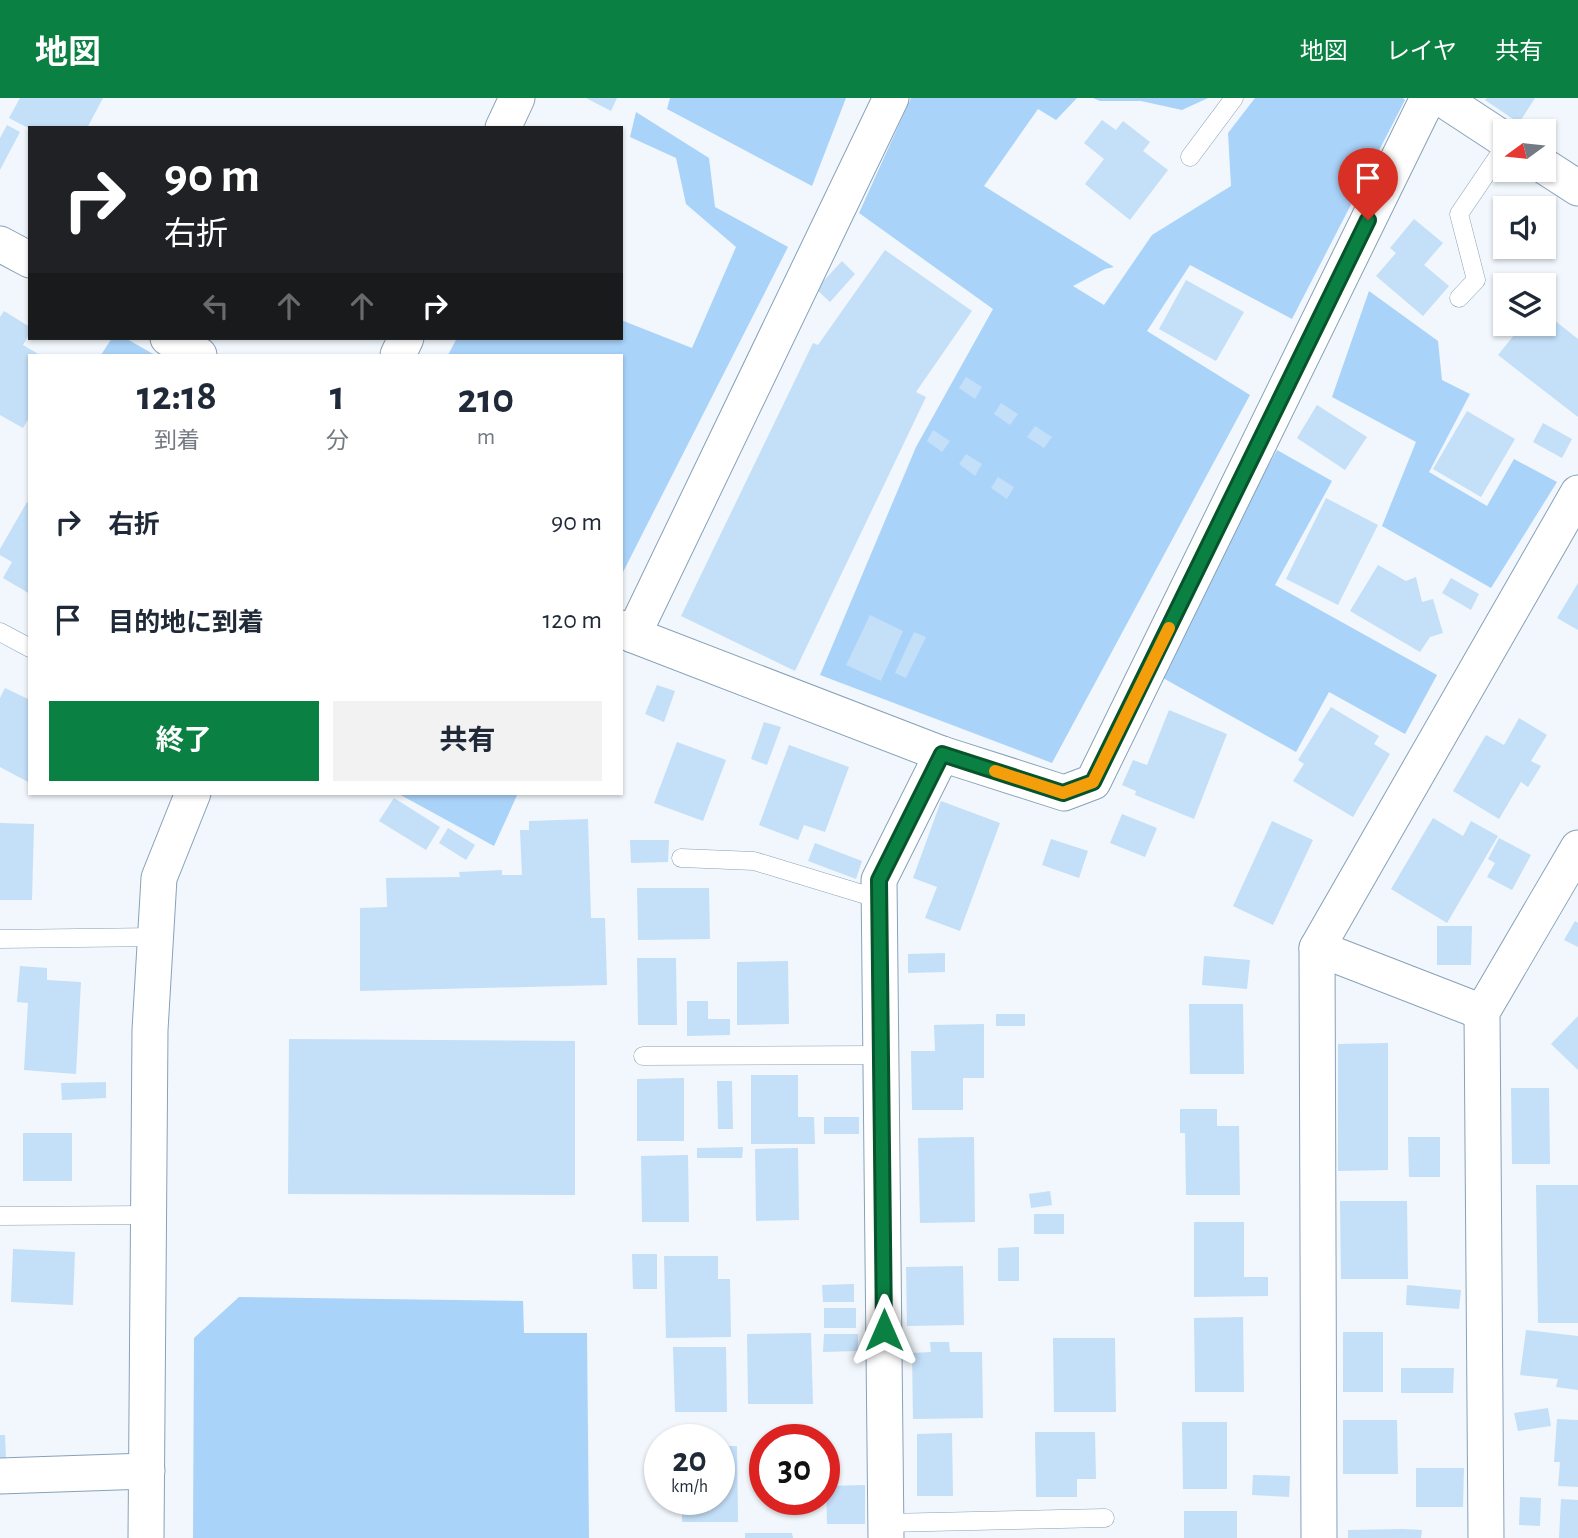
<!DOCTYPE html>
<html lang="ja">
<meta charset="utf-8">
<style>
:root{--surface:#fff;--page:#f2f2f3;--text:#1f2937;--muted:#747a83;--accent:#0b8043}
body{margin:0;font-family:"Alegreya Sans","Noto Sans JP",sans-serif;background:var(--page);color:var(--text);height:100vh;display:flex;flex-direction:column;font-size:26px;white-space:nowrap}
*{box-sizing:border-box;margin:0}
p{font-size:23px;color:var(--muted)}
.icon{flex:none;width:38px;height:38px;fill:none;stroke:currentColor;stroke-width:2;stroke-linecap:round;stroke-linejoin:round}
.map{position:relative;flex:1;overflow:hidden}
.details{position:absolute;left:28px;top:256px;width:595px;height:441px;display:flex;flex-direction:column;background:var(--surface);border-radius:0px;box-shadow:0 2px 5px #0004}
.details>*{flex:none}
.banner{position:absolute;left:28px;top:28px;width:595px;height:214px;border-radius:0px;box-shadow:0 2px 5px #0004;background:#202124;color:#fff;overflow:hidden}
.needle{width:46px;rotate:255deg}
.tools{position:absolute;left:1493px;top:21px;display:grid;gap:14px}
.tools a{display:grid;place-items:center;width:63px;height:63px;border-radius:0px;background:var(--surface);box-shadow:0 2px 5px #0004;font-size:35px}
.speed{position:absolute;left:644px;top:1326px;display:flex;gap:14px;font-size:35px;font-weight:700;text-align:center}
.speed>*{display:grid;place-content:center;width:91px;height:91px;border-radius:50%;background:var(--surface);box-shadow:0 2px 5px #0004;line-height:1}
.speed small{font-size:18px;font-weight:400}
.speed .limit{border:10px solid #d22;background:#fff;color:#111}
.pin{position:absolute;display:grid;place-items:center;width:60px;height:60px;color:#fff;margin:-72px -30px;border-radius:50% 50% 50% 0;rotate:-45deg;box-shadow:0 0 7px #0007}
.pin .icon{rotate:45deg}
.me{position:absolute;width:77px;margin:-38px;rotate:0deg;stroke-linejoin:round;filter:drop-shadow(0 0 5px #0008)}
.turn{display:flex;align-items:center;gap:24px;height:147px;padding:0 21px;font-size:32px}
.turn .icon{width:91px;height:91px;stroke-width:2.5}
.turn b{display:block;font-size:49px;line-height:60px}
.lanes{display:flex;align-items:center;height:66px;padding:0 21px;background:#0003;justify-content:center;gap:35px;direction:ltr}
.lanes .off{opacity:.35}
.eta{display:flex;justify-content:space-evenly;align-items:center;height:119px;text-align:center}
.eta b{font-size:42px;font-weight:700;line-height:49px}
.button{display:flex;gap:14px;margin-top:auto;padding:14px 21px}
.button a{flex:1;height:80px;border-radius:0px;background:var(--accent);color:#fff;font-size:28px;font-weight:700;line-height:80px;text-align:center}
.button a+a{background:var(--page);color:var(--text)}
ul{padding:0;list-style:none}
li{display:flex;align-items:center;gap:21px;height:98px;padding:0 21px}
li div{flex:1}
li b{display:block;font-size:26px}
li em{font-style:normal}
header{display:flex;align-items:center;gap:42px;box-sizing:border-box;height:98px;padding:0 35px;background:var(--accent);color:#fff}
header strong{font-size:33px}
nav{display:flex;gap:38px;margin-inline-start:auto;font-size:24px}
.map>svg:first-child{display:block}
.green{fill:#aad3f9}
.building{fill:#c4dff8}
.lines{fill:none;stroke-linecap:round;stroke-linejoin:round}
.lane-casing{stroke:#87a1b9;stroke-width:19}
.street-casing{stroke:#87a1b9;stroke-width:37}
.lane{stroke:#fff;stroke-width:18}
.street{stroke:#fff;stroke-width:35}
.route-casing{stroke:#07532c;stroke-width:18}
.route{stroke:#0b8043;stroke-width:12}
.slow{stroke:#f59e0b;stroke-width:12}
</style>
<header>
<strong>地図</strong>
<nav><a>地図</a><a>レイヤ</a><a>共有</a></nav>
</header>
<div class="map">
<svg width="1578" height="1440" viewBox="0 0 1578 1440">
<rect width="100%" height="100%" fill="#f1f7fc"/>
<g class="green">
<polygon points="670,0 846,0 812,88 667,11"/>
<polygon points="911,0 1077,0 1056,22 1038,11 984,88 1114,169 1105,171 1073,188 1104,207 1152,137 1231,88 1228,35 1255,0 1403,0 1405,2 1292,221 1190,167 1147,233 1250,297 1052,665 820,577 916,349 993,211 859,115"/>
<polygon points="1093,0 1208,0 1182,12 1141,3 1100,3"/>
<polygon points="636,14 709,60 715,109 788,149 621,478 621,257 448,257 457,240 621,240 621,222 692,250 736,149 686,106 676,60 630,39"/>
<polygon points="1369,193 1438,243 1442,282 1470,296 1429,374 1487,408 1514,361 1557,384 1491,490 1382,428 1416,344 1332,299"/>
<polygon points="112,240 125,240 155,257 101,257"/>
<polygon points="1277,352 1332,383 1275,487 1437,577 1405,636 1329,594 1296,654 1154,575"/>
<polygon points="397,695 518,695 494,748"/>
<polygon points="239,1199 523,1203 524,1235 587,1235 589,1440 193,1440 194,1240"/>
</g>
<g class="building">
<polygon points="20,0 103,0 87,30 30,30 30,31 9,20"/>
<polygon points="586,0 617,0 611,13"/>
<polygon points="1487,0 1535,0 1519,25 1485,2"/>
<polygon points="1102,22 1116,32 1123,23 1150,44 1143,53 1168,72 1130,122 1085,86 1104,61 1084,45"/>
<polygon points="7,27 20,34 0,72 0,40"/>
<polygon points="1414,121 1443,145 1424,167 1449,188 1423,218 1376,178 1396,155 1390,150"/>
<polygon points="885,152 972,213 916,294 926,299 795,573 681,518 813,245 818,247"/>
<polygon points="842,163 855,176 830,204 816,191"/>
<polygon points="1186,182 1244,214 1216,263 1159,231"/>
<polygon points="4,213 30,229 30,235 23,247 40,257 30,257 30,318 23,330 0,317 0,219"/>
<polygon points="1544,214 1578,241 1578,319 1498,257 1523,226 1544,226"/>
<polygon points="966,279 982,289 975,301 959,290"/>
<polygon points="1001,305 1018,316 1010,327 994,316"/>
<polygon points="1317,307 1367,339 1345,372 1297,340"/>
<polygon points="1467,313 1515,341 1481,399 1433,371"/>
<polygon points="1543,325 1572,341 1562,360 1533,344"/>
<polygon points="1035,328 1052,339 1044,350 1027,339"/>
<polygon points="933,332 950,343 942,354 927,343"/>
<polygon points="966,356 982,366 975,378 959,366"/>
<polygon points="998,379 1014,389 1007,401 991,390"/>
<polygon points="1326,400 1378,427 1338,507 1286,481"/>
<polygon points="27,404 30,406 30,496 3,480 12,464 0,457 0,451"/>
<polygon points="1378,467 1406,483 1416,479 1422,504 1433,501 1443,535 1430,539 1420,554 1350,513"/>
<polygon points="1451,480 1479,496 1471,512 1442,495"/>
<polygon points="1578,485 1578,532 1557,520"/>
<polygon points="870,517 903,533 881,583 846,567"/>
<polygon points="914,534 926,539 906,580 895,575"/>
<polygon points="657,587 675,593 664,624 645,616"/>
<polygon points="5,590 30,602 30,685 0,669 0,600"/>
<polygon points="1331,609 1379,638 1374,646 1390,656 1353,719 1293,683 1304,666 1298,662"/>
<polygon points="1169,612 1227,636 1194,721 1135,697 1136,693 1122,687 1133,662 1147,667"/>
<polygon points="1519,620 1547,637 1531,663 1541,668 1528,689 1521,684 1499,721 1453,693 1486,637 1504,647"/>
<polygon points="764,624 781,629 767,667 751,661"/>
<polygon points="677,644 726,662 703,723 654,705"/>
<polygon points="789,647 849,669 825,734 804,727 798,742 759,727"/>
<polygon points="394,700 440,729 426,752 379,723"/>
<polygon points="941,703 1000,725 960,833 925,820 937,789 913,780"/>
<polygon points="1122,716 1157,730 1145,759 1110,745"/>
<polygon points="1433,720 1463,738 1471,723 1498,738 1447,825 1391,791"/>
<polygon points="588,721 591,820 605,820 607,887 360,893 360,810 387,809 386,780 460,779 459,774 502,772 502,777 522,777 520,732 529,732 529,723"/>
<polygon points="1272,723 1313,742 1273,827 1233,808"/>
<polygon points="0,725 34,726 32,802 0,802"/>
<polygon points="448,730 475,747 466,762 439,745"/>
<polygon points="1499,740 1531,757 1512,792 1487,779 1495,765 1488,761"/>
<polygon points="1051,741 1088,753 1079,780 1042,767"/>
<polygon points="630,742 669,742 668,764 631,765"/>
<polygon points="815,745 862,763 856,781 808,763"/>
<polygon points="637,790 709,790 710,841 638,842"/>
<polygon points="1575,823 1578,825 1578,849 1564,842"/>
<polygon points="1437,828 1472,828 1471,867 1437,867"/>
<polygon points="945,855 945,874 908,875 908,856"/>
<polygon points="1204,858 1250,862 1247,891 1202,887"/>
<polygon points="637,860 676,860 677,927 638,927"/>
<polygon points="788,863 789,926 737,927 737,864"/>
<polygon points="20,868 47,870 47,882 81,884 76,976 24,972 28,905 17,904"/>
<polygon points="687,903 708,903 708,921 730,921 730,937 687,938"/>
<polygon points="1189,906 1243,906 1244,976 1190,976"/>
<rect x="996" y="916" width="29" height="12"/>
<polygon points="1578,918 1578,972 1551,946"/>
<polygon points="984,926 984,980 963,980 963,1012 912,1012 911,953 935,953 934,927"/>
<polygon points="289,941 575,943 575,1097 288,1096"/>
<polygon points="1388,945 1388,1072 1338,1073 1338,946"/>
<polygon points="751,977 798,977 798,1019 814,1019 815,1046 751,1046"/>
<polygon points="684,980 684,1043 637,1043 637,981"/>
<polygon points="717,983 732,983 733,1031 718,1031"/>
<polygon points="106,984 106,1000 62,1002 61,985"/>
<polygon points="1511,990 1549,990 1550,1066 1512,1066"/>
<polygon points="1180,1011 1217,1011 1217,1028 1239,1028 1240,1097 1186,1097 1185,1035 1180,1035"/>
<rect x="824" y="1019" width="35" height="17"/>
<rect x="23" y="1035" width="49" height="48"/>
<polygon points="974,1039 975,1124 920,1125 918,1040"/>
<polygon points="1408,1039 1440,1039 1440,1079 1409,1079"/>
<polygon points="743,1049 742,1060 697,1060 697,1050"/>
<polygon points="798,1050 799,1122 756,1123 755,1051"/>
<polygon points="688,1057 689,1124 642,1124 641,1058"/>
<polygon points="1536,1087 1578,1087 1578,1225 1538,1225"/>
<polygon points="1050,1093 1052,1107 1031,1110 1029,1096"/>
<polygon points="1340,1103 1407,1103 1408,1181 1341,1181"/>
<rect x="1034" y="1116" width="30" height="20"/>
<polygon points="1194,1124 1244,1124 1244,1179 1268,1179 1268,1198 1194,1199"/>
<polygon points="1019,1149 1019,1183 998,1183 998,1150"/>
<polygon points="13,1151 75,1154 73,1207 11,1204"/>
<polygon points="632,1156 657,1156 657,1191 633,1191"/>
<polygon points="664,1158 718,1158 718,1181 730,1181 731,1239 666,1240"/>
<polygon points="963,1168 964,1227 907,1228 906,1169"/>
<polygon points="854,1186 854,1204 823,1204 822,1187"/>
<polygon points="1407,1187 1461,1192 1459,1211 1406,1207"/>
<rect x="824" y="1210" width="32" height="20"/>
<polygon points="1243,1219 1244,1294 1195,1294 1194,1220"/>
<polygon points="1526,1232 1578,1238 1578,1292 1556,1289 1558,1281 1520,1277"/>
<rect x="1343" y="1234" width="40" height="60"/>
<polygon points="811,1235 813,1306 748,1306 747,1236"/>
<polygon points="824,1236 858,1236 858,1253 823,1254"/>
<polygon points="1053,1240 1115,1240 1116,1314 1054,1314"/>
<polygon points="930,1244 949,1244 950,1254 982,1254 983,1320 913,1321 912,1255 931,1254"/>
<polygon points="673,1249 726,1249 727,1314 675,1314"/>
<polygon points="1401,1270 1454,1270 1453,1295 1401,1295"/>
<polygon points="1548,1310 1551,1328 1518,1333 1514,1315"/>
<polygon points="1557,1321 1578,1322 1578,1389 1558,1388 1560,1364 1554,1364"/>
<polygon points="1343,1322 1397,1322 1398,1376 1343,1376"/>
<polygon points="1182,1324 1227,1324 1227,1391 1183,1391"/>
<polygon points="1035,1334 1095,1334 1096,1381 1077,1381 1077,1399 1036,1399"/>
<polygon points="952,1335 953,1398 917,1398 917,1336"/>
<polygon points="0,1337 5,1337 6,1361 0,1361"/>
<polygon points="719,1348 737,1348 738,1424 682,1424 682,1402 719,1402"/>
<polygon points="1416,1370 1464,1370 1463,1409 1416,1409"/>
<polygon points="1253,1377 1290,1378 1289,1399 1252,1397"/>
<polygon points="865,1387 865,1426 827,1426 826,1388"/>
<polygon points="1520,1399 1541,1400 1540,1428 1519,1427"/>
<polygon points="1561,1401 1578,1402 1578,1440 1559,1440"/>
<rect x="1184" y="1413" width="53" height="27"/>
<polygon points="1403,1431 1422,1432 1421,1440 1348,1440 1348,1432"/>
<polygon points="745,1435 792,1435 793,1440 745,1440"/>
</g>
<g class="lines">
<g class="lane-casing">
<g id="lane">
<polyline points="1190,59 1234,0"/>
<polyline points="1459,200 1476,182 1459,116 1505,48"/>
<polyline points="0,534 30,550"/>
<polyline points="681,760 754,763 879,801"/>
<polyline points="0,841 155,839"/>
<polyline points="643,958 881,957"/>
<polyline points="0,1118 148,1117"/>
<polyline points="886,1425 1105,1420"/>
</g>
</g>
<g class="street-casing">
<g id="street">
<polyline points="1441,0 1505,42"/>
<polyline points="503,30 517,0"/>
<polyline points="1544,68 1578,90"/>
<polyline points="0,146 30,162"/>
<polyline points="168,240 199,257"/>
<polyline points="398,257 406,240"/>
<polyline points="621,530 633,537 942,656 1064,695 1093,684 1428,0"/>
<polyline points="633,537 891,0"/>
<polyline points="1317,850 1482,914"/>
<polyline points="0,1378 147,1373"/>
<polyline points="146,1440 150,932 159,780 193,695"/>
<polyline points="886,1440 879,782 942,656"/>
<polyline points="1319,1440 1317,850 1578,395"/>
<polyline points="1486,1440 1482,914 1578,750"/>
</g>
</g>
<use href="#lane" class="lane"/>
<use href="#street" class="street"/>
</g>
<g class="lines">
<g class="route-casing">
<polyline id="route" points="884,1232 879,782 942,656 1063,695 1093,684 1368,122"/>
</g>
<use href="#route" class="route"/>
<polyline class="slow" points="995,673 1063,695 1093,684 1169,530"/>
</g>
</svg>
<div class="tools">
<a><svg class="needle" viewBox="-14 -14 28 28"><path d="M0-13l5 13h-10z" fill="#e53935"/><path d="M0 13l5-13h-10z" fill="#747a83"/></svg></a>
<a><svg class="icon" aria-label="sound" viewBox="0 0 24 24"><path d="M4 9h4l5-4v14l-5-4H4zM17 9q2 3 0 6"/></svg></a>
<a><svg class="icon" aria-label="layers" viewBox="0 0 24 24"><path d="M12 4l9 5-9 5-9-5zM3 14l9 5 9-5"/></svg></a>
</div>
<div class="speed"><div>20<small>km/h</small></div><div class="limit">30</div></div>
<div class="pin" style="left:1368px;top:122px;background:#d93025"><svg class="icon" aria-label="arrive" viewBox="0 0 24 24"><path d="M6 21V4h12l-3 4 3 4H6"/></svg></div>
<svg class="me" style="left:884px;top:1232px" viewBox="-20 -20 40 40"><path d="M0-17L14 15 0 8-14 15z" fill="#0b8043" stroke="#fff" stroke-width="4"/></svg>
<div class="banner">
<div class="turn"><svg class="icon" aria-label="right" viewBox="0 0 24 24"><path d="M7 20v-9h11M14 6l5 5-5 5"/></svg><div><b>90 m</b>右折</div></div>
<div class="lanes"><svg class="icon off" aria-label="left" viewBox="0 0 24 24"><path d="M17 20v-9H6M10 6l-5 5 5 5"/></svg><svg class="icon off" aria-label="ahead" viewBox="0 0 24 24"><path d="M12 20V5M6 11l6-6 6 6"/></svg><svg class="icon off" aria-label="ahead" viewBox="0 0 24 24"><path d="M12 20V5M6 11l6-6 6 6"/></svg><svg class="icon" aria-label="right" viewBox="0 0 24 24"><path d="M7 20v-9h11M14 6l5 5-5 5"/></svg></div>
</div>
<section class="details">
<div class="eta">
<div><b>12:18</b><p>到着</p></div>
<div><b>1</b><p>分</p></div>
<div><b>210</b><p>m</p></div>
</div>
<ul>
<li><svg class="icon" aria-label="right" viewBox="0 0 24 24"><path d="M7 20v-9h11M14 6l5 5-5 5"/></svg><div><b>右折</b></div><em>90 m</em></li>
<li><svg class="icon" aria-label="arrive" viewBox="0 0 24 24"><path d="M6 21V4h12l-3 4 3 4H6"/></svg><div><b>目的地に到着</b></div><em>120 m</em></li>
</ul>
<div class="button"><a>終了</a><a>共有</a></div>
</section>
</div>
